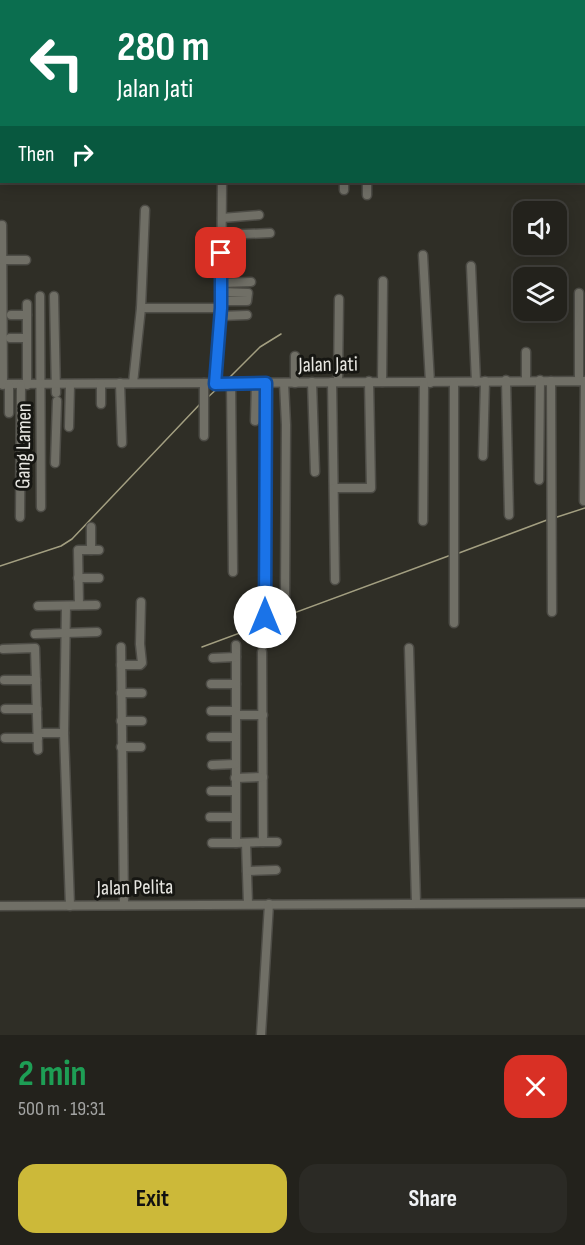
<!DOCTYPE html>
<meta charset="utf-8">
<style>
:root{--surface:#23221c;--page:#2b2a25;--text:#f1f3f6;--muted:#a3a4a3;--line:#403f3b;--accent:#ccb939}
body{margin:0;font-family:"Sofia Sans Condensed",sans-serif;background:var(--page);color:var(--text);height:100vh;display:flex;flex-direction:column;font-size:22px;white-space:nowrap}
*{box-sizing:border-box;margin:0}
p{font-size:20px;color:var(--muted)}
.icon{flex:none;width:33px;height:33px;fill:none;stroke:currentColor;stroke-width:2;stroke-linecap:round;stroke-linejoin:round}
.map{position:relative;height:1035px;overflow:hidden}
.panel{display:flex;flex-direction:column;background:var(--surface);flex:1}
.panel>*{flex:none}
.banner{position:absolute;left:0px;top:0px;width:585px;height:183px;box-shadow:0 3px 15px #0003,0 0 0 2px var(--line);background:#0b6e4f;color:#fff;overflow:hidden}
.tools{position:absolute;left:513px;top:201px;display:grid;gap:12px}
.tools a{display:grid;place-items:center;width:54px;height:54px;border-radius:12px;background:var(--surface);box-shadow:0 3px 15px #0003,0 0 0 2px var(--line);font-size:30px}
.pin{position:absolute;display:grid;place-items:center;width:51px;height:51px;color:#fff;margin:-26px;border-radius:12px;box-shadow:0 3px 9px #0006}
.me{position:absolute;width:66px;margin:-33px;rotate:0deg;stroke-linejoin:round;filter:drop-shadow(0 0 4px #0008)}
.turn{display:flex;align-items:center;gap:21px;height:126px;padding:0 18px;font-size:27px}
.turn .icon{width:78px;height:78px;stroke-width:2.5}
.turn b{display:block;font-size:42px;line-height:51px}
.then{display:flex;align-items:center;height:57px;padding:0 18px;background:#0003;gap:12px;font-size:22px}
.round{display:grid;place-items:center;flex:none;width:63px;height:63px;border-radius:18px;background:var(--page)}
.overview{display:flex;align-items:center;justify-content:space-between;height:102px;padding:0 18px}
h1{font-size:36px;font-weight:700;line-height:45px;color:#1e9e55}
.button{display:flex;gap:12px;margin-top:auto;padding:12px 18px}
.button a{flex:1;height:69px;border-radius:18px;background:var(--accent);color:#111;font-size:24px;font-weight:700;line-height:69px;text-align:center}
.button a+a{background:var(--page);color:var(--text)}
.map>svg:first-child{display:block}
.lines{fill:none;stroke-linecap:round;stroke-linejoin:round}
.stream{stroke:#a39f81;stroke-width:1.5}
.minor-casing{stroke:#4d4c46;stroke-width:11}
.minor{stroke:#706f66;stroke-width:8}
.route-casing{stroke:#114b97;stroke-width:15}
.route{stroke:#1a73e8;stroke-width:10}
.labels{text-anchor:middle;stroke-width:6;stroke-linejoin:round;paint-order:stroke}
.street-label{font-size:21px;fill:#e8e7e2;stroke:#161612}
</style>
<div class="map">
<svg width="585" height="1035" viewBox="0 0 585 1035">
<rect width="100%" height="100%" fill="#2f2e26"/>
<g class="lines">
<g class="stream">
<polyline points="227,380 260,347 281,334"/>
<polyline points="207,398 219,387"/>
<polyline points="554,518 585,508"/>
<polyline points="459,553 547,520"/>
<polyline points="0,566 61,546 72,539 201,403"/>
<polyline points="202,647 451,555"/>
</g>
<g class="minor-casing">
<g id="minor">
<polyline points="222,0 222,2"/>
<polyline points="401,0 401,2"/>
<polyline points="107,2 108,0"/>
<polyline points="136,2 136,0"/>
<polyline points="265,2 265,0"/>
<polyline points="362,2 362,0"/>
<polyline points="503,2 503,0"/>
<polyline points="0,3 2,3"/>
<polyline points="584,23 585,23"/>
<polyline points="344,182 344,190"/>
<polyline points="367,182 367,195"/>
<polyline points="222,218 259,215"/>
<polyline points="2,225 3,385"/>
<polyline points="221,235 270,233"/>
<polyline points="423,255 430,383"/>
<polyline points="3,260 26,260"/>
<polyline points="471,266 476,382"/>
<polyline points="221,283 251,282"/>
<polyline points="221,292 248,293 247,301 221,301"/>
<polyline points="40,296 41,507"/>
<polyline points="54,296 56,393"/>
<polyline points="141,308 221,308"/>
<polyline points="11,315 27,315"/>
<polyline points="221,316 247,315"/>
<polyline points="10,338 26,338"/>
<polyline points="295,356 295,383"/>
<polyline points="506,380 509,515"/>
<polyline points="526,380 526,352"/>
<polyline points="551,381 552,612"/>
<polyline points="579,381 579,293"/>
<polyline points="312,382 315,472"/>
<polyline points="332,382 335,580"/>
<polyline points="338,382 339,299"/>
<polyline points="382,382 383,281"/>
<polyline points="120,383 122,443"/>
<polyline points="133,383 141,308 145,210"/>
<polyline points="284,383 286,425 285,597"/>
<polyline points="0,384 585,381 584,501"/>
<polyline points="215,384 221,308 222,182"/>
<polyline points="231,384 233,572"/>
<polyline points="9,385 9,413"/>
<polyline points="27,385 27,304"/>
<polyline points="101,404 101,384"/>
<polyline points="255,421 256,383"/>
<polyline points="69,427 70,385"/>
<polyline points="204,436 204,383"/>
<polyline points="483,456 485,381"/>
<polyline points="55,463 57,401"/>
<polyline points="539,480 540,380"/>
<polyline points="334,488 371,488 369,381"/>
<polyline points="20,517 21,385"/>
<polyline points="423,521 424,383"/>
<polyline points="91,550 91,527"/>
<polyline points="78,578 99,578"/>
<polyline points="79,605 78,550 99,550"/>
<polyline points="38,606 96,605"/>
<polyline points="66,606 64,733 70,906"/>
<polyline points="265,617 266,383"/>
<polyline points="454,623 454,383"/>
<polyline points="35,634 97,632"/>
<polyline points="236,645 236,843 263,842 262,652"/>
<polyline points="121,647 124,905"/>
<polyline points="409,648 416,903"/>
<polyline points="3,649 35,648 38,750"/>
<polyline points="213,658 236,657"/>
<polyline points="121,665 140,665 142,663 140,644 141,602"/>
<polyline points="4,680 36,680"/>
<polyline points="211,684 236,684"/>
<polyline points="121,693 142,693"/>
<polyline points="5,709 37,709"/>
<polyline points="211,711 236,711"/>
<polyline points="236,715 263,715"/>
<polyline points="121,721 142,721"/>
<polyline points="38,733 64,733"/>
<polyline points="211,737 235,737"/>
<polyline points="5,738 38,738"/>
<polyline points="121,747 141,747"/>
<polyline points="212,765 235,764"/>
<polyline points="235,778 263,777"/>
<polyline points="211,791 235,791"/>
<polyline points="210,817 235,817"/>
<polyline points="263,842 277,842"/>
<polyline points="212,843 236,843"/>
<polyline points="246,843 248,904"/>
<polyline points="247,871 276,870"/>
<polyline points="0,906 585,903"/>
<polyline points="261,1035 269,904"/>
</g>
</g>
<use href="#minor" class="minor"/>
</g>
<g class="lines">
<g class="route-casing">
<polyline id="route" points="221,253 221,308 215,384 266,383 265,617"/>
</g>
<use href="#route" class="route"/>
</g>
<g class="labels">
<g class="street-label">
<text transform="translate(328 364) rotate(-1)" y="7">Jalan Jati</text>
<text transform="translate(23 446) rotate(-89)" y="7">Gang Lamen</text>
<text transform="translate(135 887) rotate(-1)" y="7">Jalan Pelita</text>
</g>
</g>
</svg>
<div class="tools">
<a><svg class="icon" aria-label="sound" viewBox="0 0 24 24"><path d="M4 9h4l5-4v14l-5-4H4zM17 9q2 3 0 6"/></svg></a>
<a><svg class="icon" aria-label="layers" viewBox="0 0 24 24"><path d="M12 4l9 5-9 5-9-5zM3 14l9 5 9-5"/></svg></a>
</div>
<div class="pin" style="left:221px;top:253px;background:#d93025"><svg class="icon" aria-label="arrive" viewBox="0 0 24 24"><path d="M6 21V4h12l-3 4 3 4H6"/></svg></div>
<svg class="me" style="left:265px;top:617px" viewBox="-20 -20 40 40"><circle r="19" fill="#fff"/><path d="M0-13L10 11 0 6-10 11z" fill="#1a73e8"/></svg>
<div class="banner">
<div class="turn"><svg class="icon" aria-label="left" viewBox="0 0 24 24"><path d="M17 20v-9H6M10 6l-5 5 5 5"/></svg><div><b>280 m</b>Jalan Jati</div></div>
<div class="then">Then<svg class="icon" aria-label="right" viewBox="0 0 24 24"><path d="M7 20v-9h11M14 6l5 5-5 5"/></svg></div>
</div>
</div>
<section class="panel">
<div class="overview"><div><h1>2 min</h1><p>500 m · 19:31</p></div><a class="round" style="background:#d93025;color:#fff"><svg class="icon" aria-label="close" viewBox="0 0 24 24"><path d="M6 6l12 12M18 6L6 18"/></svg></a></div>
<div class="button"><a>Exit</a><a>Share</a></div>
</section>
